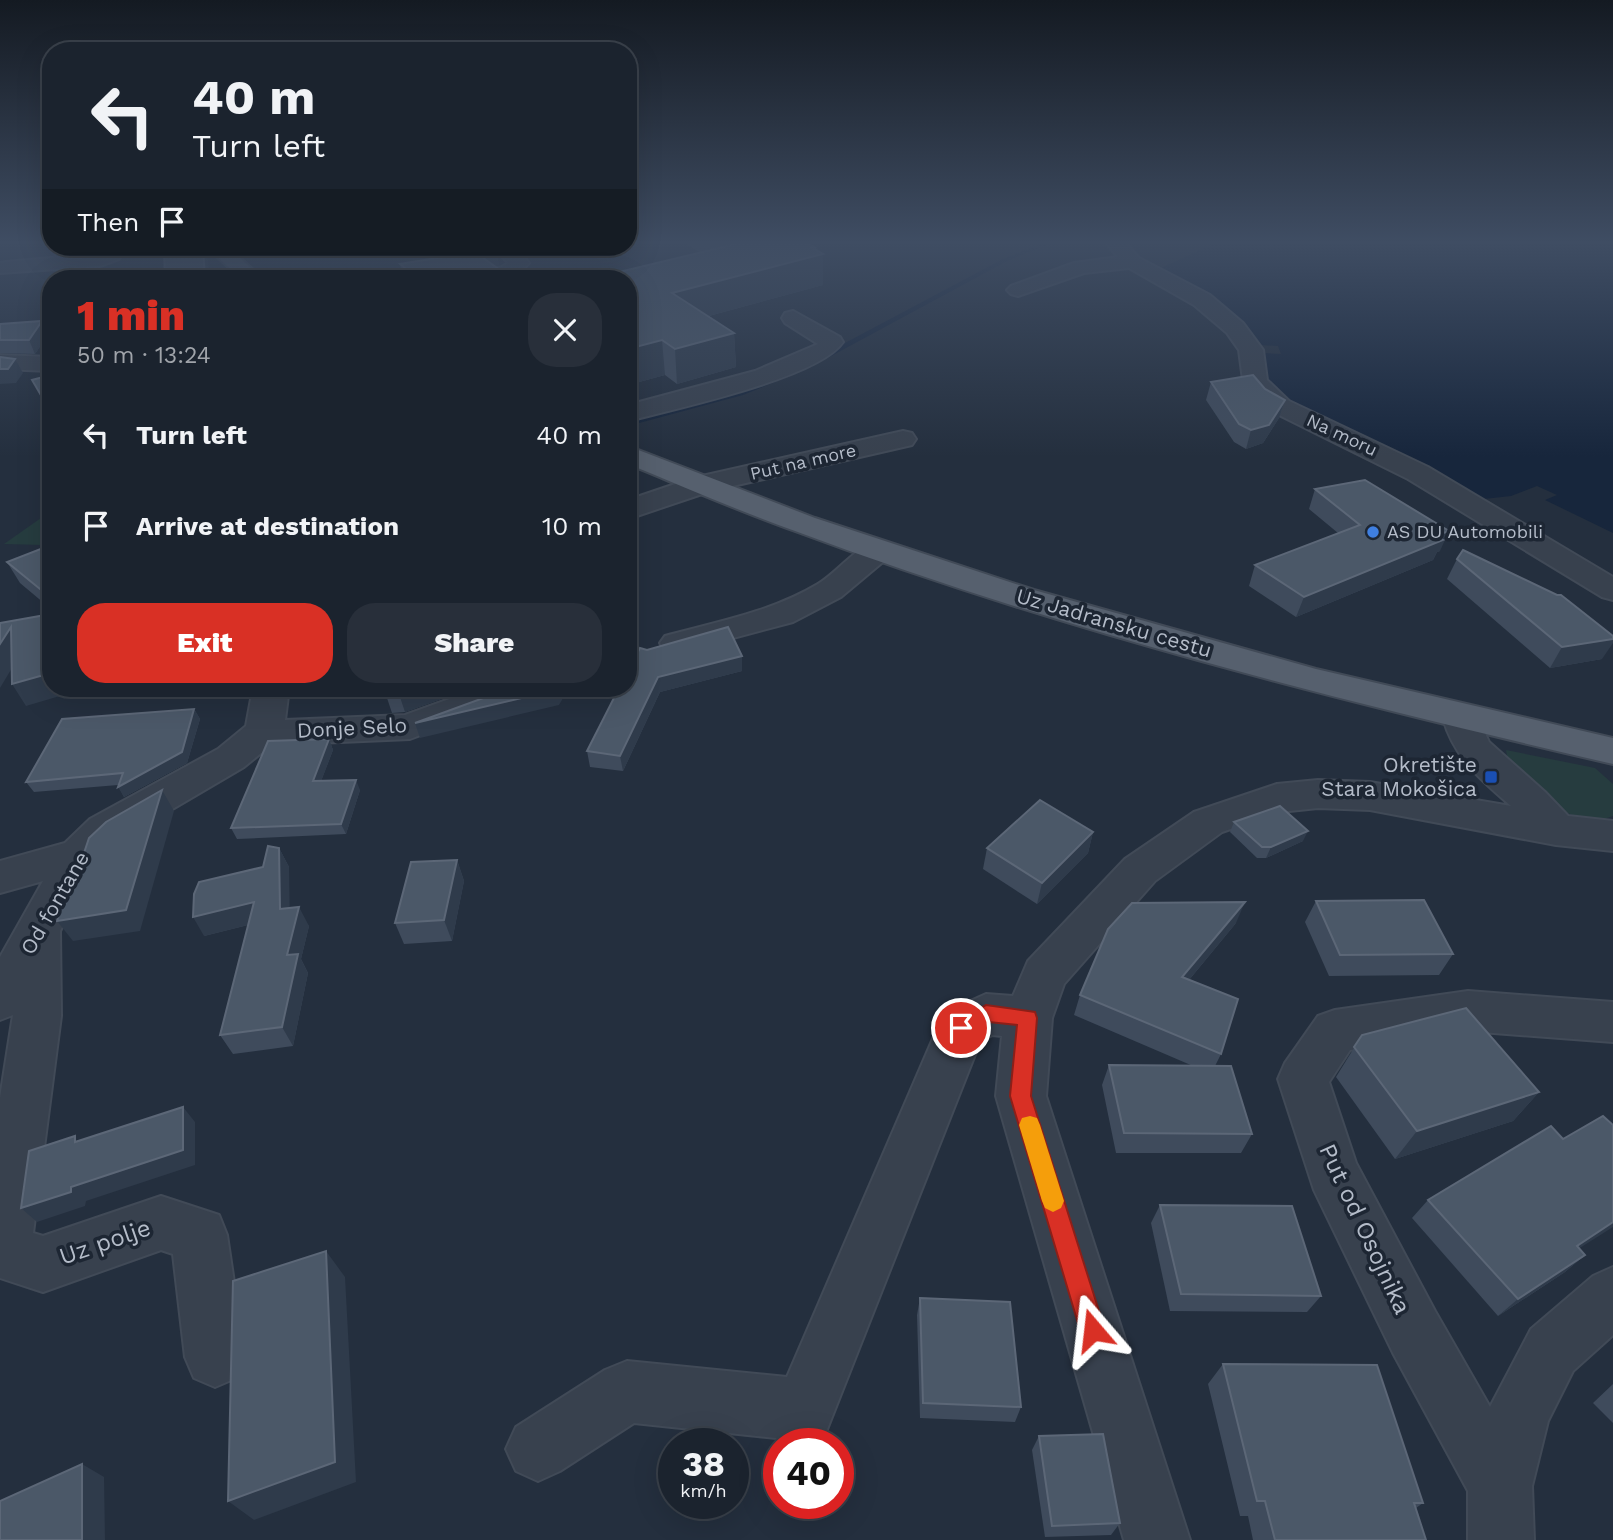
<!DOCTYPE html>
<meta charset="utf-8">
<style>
:root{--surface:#1b232e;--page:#282f3a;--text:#f1f3f6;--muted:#a0a4aa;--line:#39404a;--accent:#d93025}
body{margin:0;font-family:"Work Sans",sans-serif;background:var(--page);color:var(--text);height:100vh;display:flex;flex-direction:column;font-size:26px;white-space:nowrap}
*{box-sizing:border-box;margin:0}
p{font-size:23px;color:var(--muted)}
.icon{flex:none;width:38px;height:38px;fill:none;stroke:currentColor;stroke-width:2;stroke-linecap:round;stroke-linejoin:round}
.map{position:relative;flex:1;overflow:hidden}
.drawer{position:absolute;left:42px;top:270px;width:595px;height:427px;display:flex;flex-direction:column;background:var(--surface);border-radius:28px;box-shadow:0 7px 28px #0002,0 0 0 2px var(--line)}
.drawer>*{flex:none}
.top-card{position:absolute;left:42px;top:42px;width:595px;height:214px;border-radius:28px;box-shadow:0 7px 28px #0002,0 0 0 2px var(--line);background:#1b232e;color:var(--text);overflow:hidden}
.speed{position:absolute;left:658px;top:1428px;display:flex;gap:14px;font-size:35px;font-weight:700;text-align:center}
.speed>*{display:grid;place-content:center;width:91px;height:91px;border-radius:50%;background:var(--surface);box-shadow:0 7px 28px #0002,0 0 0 2px var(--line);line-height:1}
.speed small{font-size:18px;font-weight:400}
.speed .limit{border:10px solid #d22;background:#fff;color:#111}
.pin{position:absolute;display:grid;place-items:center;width:60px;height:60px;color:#fff;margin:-30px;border:4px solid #fff;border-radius:50%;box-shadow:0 2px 7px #0007}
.me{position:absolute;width:77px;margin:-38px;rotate:343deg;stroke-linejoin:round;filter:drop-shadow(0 0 5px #0008)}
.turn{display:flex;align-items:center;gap:24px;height:147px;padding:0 35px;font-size:32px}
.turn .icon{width:91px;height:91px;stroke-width:2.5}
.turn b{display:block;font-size:49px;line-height:60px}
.then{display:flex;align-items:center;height:66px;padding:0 35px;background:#0003;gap:14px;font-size:26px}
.round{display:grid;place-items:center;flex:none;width:74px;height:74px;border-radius:28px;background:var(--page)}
.headline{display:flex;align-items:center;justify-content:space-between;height:119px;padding:0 35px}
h1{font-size:42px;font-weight:800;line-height:52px;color:var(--accent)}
.button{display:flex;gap:14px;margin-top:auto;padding:14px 35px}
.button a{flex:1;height:80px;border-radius:28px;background:var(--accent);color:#fff;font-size:28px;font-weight:800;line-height:80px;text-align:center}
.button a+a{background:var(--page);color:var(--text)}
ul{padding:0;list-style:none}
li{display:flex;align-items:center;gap:21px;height:91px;padding:0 35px}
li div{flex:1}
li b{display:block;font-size:26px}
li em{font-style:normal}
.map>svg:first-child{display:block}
.green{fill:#263c3f}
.water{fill:#17263c}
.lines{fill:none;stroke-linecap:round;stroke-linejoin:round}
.stream{fill:#17263c;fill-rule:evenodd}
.minor-casing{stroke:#414a57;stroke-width:4}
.major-casing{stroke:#414a57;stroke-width:4}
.minor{fill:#38414e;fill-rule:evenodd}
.major{fill:#56606e;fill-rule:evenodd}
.wall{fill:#3f4b5c}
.shaded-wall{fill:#2f3b4b}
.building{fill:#4b5868;stroke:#5c6777;stroke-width:2}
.route{fill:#d93025;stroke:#8d1f18;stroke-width:2}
.slow{fill:#f59e0b}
.shop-dot{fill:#3f7fe0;stroke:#1d2633;stroke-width:2.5}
.transit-dot{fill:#1a4fb4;stroke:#1d2633;stroke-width:2.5}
.labels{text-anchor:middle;stroke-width:7;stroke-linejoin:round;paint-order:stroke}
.far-street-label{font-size:18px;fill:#b4bcc9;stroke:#1d2633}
.far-poi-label{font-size:18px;fill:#b4bcc9;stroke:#1d2633;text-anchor:start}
.street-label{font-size:21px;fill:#b4bcc9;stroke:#1d2633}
.poi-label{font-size:21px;fill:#b4bcc9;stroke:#1d2633;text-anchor:end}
.near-street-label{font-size:24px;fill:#b4bcc9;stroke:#1d2633}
</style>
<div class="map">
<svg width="1613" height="1540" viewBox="0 0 1613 1540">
<rect width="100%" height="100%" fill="#242f3e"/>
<g class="green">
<polygon points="51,511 51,539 42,545 4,544"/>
<polygon points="1506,750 1595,768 1613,784 1613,816 1592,823 1565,812 1509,766"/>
</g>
<polygon class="water" points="1218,242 1613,242 1613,533 1545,500 1557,495 1537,486 1511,496 1484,499 1430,467 1282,399 1264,378 1262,353 1281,354 1278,346 1261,345 1231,313 1159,269"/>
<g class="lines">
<g class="stream">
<polygon points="1046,242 1054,242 1007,261 822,361 815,359 1003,259"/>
<polygon points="800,365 807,367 785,378 743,395 628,426 628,422 737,391"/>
</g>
<g class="minor-casing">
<g id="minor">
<polygon points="1105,242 1125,242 1139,258 1210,295 1243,323 1263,350 1267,380 1289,401 1428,467 1613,577 1613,600 1602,597 1408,479 1271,411 1254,397 1243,380 1239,350 1227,333 1194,305 1129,268 1084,273 1018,296 1011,294 1007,290 1011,286 1074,263 1118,257"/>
<polygon points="107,247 127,247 119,259 100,266 0,273 0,263 6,262 96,254"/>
<polygon points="494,247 515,247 529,263 516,276 473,278 476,274 502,267 508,263"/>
<path d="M793 311 840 337 843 342C819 378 674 409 628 421V405L755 371 818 344 785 323 782 318 785 313Z"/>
<polygon points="0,355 51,357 51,371 0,369"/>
<polygon points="903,431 912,433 916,439 912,445 711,491 628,519 628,500 693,478"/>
<path d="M879 541 890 544 894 550 890 556 841 597 793 622 677 653 665 650 660 643 665 636C717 622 771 612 818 584 839 571 855 547 879 541Z"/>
<polygon points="253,688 289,688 285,720 405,715 466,693 479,697 484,705 479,713 410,739 271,745 244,767 118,841 94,865 60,931 61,1016 33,1233 43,1236 161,1196 219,1215 227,1235 245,1357 236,1378 215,1387 194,1378 185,1357 173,1254 161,1250 43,1292 0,1278 0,1098 13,1015 0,1020 0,957 43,881 0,893 0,861 65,843 90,819 218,749 246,726"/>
<path d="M1461 706 1474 709 1489 742 1545 792 1568 816 1613 821V851L1556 845 1370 810 1318 808 1280 812 1222 832 1155 881 1064 984 1052 1018 1046 1096 1190 1540H1124L996 1096 1002 1036 992 1035 980 1042 826 1432 804 1441 634 1423 560 1471 538 1481 516 1471 506 1449 516 1427 605 1370 627 1361 787 1377 944 1013 986 994 1013 996 1028 961 1125 859 1194 812 1277 784 1318 780 1370 782 1511 806C1481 780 1454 758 1443 718L1448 709Z"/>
<polygon points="1468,991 1613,1002 1613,1042 1468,1031 1350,1050 1329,1082 1356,1163 1435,1311 1490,1407 1531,1329 1593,1276 1613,1267 1613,1335 1573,1371 1548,1421 1532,1486 1534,1540 1468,1540 1468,1491 1393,1353 1314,1190 1278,1079 1285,1063 1318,1016 1335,1010"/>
</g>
</g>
<g class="major-casing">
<g id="major">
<polygon points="207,247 228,247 262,278 240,278"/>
<path d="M628 446 815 518 1034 590 1316 669 1613 738V764C1337 700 1060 630 795 531 739 511 684 487 628 464Z"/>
</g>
</g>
<use href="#minor" class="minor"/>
<use href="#major" class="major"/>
</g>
<g class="wall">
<polygon points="683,242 804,242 816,250 823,285 709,316 734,333 736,367 677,384 665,375 628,385 628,278 621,272 701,253"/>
<polygon points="447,247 493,247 496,251 499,265 495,266 511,278 403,278 400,264 454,255"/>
<polygon points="42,321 48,334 35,354 0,353 0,324"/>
<polygon points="51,375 51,414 32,380"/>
<polygon points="1211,382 1265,389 1285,400 1279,418 1263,443 1246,449 1234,442 1206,400"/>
<polygon points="1315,489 1440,551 1437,552 1433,560 1296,617 1249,586 1255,565 1338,533 1309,509"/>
<polygon points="51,545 51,609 20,583 7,562"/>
<polygon points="1457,559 1602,659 1550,668 1447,579"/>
<polygon points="640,648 742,671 660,692 623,771 590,767 587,751"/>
<polygon points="472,688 405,712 392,713 387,698"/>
<polygon points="194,709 200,719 187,763 124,797 118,785 34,792 26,782"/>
<polygon points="329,739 333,750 321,781 360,790 346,834 237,839 231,828"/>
<polygon points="1234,822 1303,841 1266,858 1257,858 1230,832"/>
<polygon points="1093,832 1088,853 1037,904 983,869 987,848"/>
<polygon points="279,848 289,867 289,908 309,926 301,959 308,973 293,1046 233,1054 220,1035 248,925 204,936"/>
<polygon points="457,860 464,881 452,941 404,944 395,923"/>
<polygon points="1316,901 1453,954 1439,975 1329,976 1305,922"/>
<polygon points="1236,923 1189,980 1221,1054 1215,1066 1252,1134 1241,1153 1116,1153 1102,1085 1109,1065 1193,1066 1074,1015 1080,995"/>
<polygon points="1362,1035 1539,1092 1513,1121 1395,1159 1336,1077"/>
<polygon points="1428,1200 1579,1248 1585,1255 1565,1272 1498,1316 1412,1218"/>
<polygon points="1160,1205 1321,1296 1307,1312 1170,1311 1151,1223"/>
<polygon points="920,1298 1021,1407 1015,1422 920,1418 917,1315"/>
<polygon points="1223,1364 1423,1503 1416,1508 1426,1540 1253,1540 1248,1516 1240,1516 1208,1384"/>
<polygon points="1613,1384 1613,1423 1593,1403"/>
<polygon points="1039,1436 1120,1523 1111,1535 1045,1537 1032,1450"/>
</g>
<g class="shaded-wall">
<polygon points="203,247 208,261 210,278 205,278"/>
<polygon points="816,248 816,256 823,254 823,285 675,325 672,293"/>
<polygon points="496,251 499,265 467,273 464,258"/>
<polygon points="42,321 48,334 35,354 29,340"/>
<polygon points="734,333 736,367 677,384 675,349"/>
<polygon points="662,340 665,375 628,385 628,349"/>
<polygon points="15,359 23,373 16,383 0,384 0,369"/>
<polygon points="1285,400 1279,418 1263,443 1246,449 1251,430"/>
<polygon points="1449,531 1440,551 1437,552 1433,560 1296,617 1304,597 1435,536"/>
<polygon points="11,627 24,648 0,688 0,644"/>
<polygon points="1613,639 1613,643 1602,659 1550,668 1562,647"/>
<polygon points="742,656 742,671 660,692 623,771 620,756 658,677"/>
<polygon points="51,673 51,688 87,688 26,706 12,684"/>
<polygon points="427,688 472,688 405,712 400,697"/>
<polygon points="557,688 569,688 559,705 420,738 415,723"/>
<polygon points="194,709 200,719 187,763 124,797 118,787"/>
<polygon points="329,739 333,750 317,792 313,781"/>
<polygon points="356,780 360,790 346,834 341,824"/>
<polygon points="162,790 174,811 140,931 73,941 57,921"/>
<polygon points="1308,831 1303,841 1266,858 1271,847"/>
<polygon points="1093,832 1088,853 1037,904 1042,883"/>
<polygon points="279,848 289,867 290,928 280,909"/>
<polygon points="457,860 464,881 452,941 444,920"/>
<polygon points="254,902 264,921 204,936 193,917"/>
<polygon points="1245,902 1236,923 1174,998 1182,977"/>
<polygon points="299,907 309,926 301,959 308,973 293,1046 282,1027 287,955"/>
<polygon points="1539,1092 1513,1121 1395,1159 1417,1131"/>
<polygon points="183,1107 195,1122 195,1165 86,1201 85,1206 37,1222 21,1208 71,1187"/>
<polygon points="1613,1222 1613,1227 1556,1263 1577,1246"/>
<polygon points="326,1251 345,1277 356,1482 254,1520 228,1501"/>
<polygon points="1585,1255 1565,1272 1498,1316 1518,1299"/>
<polygon points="82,1464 104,1477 105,1540 82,1540"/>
</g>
<g class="building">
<polygon points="732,242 804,242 816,248 813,248 823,254 672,293 734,333 675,349 662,340 628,349 628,278 594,278 736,244"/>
<polygon points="188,247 203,247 205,278 165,278 164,250"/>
<polygon points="455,247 493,247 496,251 479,255 475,252 461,254"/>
<polygon points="475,252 511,278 417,278 400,264"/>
<polygon points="42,321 29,340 0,340 0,324"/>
<polygon points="0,357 15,359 8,369 0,369"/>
<polygon points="51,375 51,408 49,409 32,380"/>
<polygon points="1253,375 1265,389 1285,400 1269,425 1251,430 1239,424 1211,382"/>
<polygon points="1365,480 1449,531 1435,536 1443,540 1304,597 1255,565 1360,525 1315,489"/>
<polygon points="51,545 51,598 7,562"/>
<polygon points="1463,550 1557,595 1561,595 1613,636 1613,639 1562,647 1457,559"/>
<polygon points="51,614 51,673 12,684 11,627 0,644 0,623"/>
<polygon points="728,627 742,656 658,677 620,756 587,751 619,688 628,688 628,670 640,648 647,650"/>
<polygon points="387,688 427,688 400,697 387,698"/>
<polygon points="493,688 557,688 556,690 415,723 489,696"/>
<polygon points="194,709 182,752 118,787 123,773 26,782 62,719"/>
<polygon points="329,739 313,781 356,780 341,824 231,828 268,741"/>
<polygon points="162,790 126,910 57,921 77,863 81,862 89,838 106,822"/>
<polygon points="1040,800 1093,832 1042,883 987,848"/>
<polygon points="1280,806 1308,831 1271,847 1262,847 1234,822"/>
<polygon points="268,846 279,848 280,909 299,907 287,955 298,954 282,1027 220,1035 254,902 193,917 194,894 199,882 263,867"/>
<polygon points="457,860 444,920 395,923 411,862"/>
<polygon points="1424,900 1453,954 1340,955 1316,901"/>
<polygon points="1245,902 1182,977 1238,999 1221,1054 1080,995 1108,929 1132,903"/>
<polygon points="1466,1008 1539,1092 1417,1131 1354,1047 1362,1035"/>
<polygon points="1109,1065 1231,1066 1252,1134 1124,1133"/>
<polygon points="183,1107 183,1150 71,1187 71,1192 21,1208 29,1151 75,1136 75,1142"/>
<polygon points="1603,1116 1613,1125 1613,1222 1577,1246 1585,1255 1518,1299 1428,1200 1551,1126 1563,1139"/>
<polygon points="1160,1205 1292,1206 1321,1296 1181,1294"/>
<polygon points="326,1251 335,1462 228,1501 233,1281"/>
<polygon points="920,1298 1010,1302 1021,1407 923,1403"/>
<polygon points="1223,1364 1377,1365 1423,1503 1414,1503 1426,1540 1275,1540 1265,1501 1257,1501"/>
<polygon points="1103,1434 1120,1523 1052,1526 1039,1436"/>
<polygon points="82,1464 82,1540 0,1540 0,1501"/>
</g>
<linearGradient id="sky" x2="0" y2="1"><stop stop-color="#141a22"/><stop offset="0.53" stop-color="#3f4d63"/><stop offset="1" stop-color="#3f4d63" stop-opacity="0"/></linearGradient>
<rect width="1613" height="457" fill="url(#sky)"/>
<polygon class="route" points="986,1005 1035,1012 1037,1018 1031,1096 1105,1330 1101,1338 1093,1342 1084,1338 1080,1330 1010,1096 1017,1025 989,1022 961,1037 954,1035 952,1028 954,1022"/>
<polygon class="slow" points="1030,1116 1037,1118 1040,1125 1064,1201 1061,1208 1053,1212 1045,1208 1042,1201 1019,1125 1022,1118"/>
<circle class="shop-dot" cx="1373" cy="532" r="7"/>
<rect class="transit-dot" x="1484" y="770" width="14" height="14" rx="3.5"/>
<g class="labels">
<g class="far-street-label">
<text transform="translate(1342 435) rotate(25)" y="6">Na moru</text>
<text transform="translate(803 462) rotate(-13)" y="6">Put na more</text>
</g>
<g class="far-poi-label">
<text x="1387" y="538">AS DU Automobili</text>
</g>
<g class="street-label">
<text transform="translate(1114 623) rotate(16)" y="7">Uz Jadransku cestu</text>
<text transform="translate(352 728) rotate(-3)" y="7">Donje Selo</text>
<text transform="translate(55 903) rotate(-60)" y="7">Od fontane</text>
</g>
<g class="poi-label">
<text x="1477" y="772">Okretište<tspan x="1477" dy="24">Stara Mokošica</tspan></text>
</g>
<g class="near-street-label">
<text transform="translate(1365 1229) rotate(65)" y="8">Put od Osojnika</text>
<text transform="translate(105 1242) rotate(-19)" y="8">Uz polje</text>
</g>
</g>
</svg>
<div class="speed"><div>38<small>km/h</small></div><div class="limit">40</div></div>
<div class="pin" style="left:961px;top:1028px;background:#d93025"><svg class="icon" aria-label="arrive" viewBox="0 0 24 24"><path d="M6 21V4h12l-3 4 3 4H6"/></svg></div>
<svg class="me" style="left:1093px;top:1330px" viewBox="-20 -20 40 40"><path d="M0-17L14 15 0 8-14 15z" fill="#d93025" stroke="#fff" stroke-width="4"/></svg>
<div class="top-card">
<div class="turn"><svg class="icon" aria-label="left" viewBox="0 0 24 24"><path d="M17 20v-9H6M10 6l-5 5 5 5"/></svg><div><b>40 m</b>Turn left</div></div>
<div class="then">Then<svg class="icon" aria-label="arrive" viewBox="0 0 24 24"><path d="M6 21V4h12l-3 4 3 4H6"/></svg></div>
</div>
<section class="drawer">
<div class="headline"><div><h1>1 min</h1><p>50 m · 13:24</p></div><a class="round"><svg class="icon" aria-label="close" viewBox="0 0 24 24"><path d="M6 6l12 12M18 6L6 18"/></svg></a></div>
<ul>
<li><svg class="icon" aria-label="left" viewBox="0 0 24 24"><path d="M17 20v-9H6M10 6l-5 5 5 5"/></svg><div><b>Turn left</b></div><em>40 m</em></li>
<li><svg class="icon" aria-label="arrive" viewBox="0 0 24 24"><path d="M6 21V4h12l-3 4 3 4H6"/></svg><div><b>Arrive at destination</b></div><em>10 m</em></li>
</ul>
<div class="button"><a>Exit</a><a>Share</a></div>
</section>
</div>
